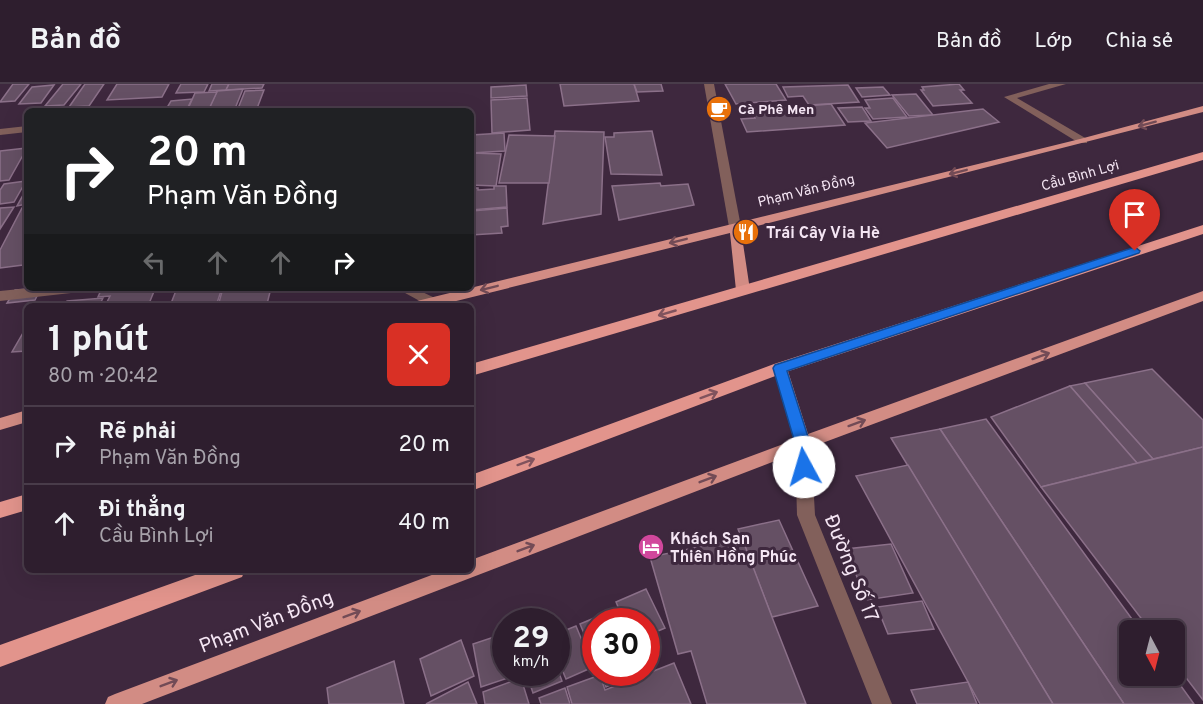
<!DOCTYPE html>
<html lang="vi">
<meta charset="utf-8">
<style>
:root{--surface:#2e1e2e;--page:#362736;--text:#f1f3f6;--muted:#a7a2aa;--line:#493c4a}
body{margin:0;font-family:Overpass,sans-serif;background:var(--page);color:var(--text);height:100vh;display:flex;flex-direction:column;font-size:22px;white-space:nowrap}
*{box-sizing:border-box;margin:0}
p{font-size:20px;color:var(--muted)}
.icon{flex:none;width:33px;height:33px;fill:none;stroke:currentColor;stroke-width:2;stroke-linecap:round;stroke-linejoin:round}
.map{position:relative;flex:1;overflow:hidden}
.sheet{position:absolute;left:24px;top:219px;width:450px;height:270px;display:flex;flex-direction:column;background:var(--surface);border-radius:9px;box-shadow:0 6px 24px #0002,0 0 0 2px var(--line)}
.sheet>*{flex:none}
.banner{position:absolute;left:24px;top:24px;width:450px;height:183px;border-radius:9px;box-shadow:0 6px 24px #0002,0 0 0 2px var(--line);background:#202124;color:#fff;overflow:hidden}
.needle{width:39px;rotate:173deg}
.fabs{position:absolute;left:1119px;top:536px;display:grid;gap:12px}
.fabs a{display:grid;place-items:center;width:66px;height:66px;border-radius:9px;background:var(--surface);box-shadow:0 6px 24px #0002,0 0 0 2px var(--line);font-size:30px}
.speed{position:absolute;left:492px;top:524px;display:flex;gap:12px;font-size:30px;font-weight:700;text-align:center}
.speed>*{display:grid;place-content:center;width:78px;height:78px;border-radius:50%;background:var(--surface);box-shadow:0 6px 24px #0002,0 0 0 2px var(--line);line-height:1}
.speed small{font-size:15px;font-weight:400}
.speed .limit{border:9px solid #d22;background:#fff;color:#111}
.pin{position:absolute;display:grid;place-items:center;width:51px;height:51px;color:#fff;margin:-62px -26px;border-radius:50% 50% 50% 0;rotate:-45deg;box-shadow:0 0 6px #0007}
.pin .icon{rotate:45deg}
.me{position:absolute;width:66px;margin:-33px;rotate:354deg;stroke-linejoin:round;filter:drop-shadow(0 0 4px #0008)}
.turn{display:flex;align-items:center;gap:21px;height:126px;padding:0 24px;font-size:27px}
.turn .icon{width:78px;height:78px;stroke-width:2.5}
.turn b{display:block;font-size:42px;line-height:51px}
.lanes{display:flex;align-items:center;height:57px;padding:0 24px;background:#0003;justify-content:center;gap:30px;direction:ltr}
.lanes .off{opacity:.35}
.round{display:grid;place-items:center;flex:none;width:63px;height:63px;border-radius:9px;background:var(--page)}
.summary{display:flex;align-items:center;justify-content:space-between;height:102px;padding:0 24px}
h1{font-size:36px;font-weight:700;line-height:45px}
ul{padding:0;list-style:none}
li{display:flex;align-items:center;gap:18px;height:78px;padding:0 24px;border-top:2px solid var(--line)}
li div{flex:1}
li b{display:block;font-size:22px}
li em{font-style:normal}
header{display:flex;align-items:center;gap:36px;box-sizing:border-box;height:84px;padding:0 30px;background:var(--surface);border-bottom:2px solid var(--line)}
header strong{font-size:28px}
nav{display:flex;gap:33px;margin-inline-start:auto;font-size:21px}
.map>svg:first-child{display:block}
.building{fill:#655064;stroke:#8b7089;stroke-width:1.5}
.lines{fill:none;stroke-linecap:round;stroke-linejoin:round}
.service{fill:#82605b;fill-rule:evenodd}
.minor{fill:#82605b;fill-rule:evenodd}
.primary{fill:#d28c84;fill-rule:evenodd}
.trunk{fill:#e2948c;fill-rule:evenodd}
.oneway{stroke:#724b56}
.oneway2{stroke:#80535d}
.route{fill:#1a73e8;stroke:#114b97;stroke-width:1.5}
.labels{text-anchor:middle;stroke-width:6;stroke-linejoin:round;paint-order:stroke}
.far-poi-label{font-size:14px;font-weight:bold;fill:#f5e6f4;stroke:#3e283e;text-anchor:start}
.far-street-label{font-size:14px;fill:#f5e6f4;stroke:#3e283e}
.poi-label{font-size:16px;font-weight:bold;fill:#f5e6f4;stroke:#3e283e;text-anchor:start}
.near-street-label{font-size:20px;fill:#f5e6f4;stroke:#3e283e}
</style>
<header>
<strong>Bản đồ</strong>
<nav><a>Bản đồ</a><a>Lớp</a><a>Chia sẻ</a></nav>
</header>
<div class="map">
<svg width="1203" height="620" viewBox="0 0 1203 620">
<rect width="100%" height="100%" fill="#3e283e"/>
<g class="building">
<polygon points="13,0 29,0 15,17 0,18"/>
<polygon points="63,0 81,0 64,21 45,22"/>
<polygon points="85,0 104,0 89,22 69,23"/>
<polygon points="117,0 169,0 162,13 107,16"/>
<polygon points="181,0 208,0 204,8 176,9"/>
<polygon points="212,0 229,0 226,6 209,7"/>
<polygon points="229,0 264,0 262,4 226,6"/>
<polygon points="560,0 634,0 639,17 564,22"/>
<polygon points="634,0 661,0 663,7 637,8"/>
<polygon points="725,0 776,0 786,16 736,20"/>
<polygon points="959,0 964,6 960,6 972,19 933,22 921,6 924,6 922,3"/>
<polygon points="54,1 41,19 19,20 32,3"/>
<polygon points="526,1 527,12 491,14 491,3"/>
<polygon points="848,1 859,18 809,21 803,12 788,13 783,3"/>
<polygon points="883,3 890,11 862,13 856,4"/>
<polygon points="243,5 234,27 208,27 217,7"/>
<polygon points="264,6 256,27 237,27 245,7"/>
<polygon points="217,8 208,27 187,27 195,9"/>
<polygon points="916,10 933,31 909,32 892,11"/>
<polygon points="527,14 530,46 492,49 491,16"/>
<polygon points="893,14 907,33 873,35 865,24 870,24 865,16"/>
<polygon points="192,15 186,27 165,27 171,17"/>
<polygon points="831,20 845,41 747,48 741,35 755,34 751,26"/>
<polygon points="862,23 871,37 848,38 838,24"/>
<polygon points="983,25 999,38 887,64 865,39"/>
<polygon points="555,47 604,48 601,130 543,140"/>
<polygon points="652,47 662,91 611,90 605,53 614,53 614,49"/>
<polygon points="504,49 505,67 471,69 471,51"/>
<polygon points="509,51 555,52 549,99 499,99"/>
<polygon points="27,64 9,96 0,97 0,67"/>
<polygon points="471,69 501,70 496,102 471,101"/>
<polygon points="26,97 14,118 0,120 0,106 4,100"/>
<polygon points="660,99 661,102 688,100 694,121 619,136 612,102"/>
<polygon points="494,102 506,102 507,123 471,126 471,104 478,104 478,106 494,105"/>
<polygon points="27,104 27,120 17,122"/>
<polygon points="14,123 0,145 0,124"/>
<polygon points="27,123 27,174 23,181 0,184 0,166 22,124"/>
<polygon points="507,124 508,142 501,143 502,149 471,151 471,127"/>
<polygon points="41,204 35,216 7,219 15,206"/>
<polygon points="102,204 171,204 155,205 148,222 105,222 110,212 98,213"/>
<polygon points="177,204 222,204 216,222 170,222"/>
<polygon points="223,204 271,204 267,220 218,222"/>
<polygon points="103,214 99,222 64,222 67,217"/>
<polygon points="27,242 27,267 12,268"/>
<polygon points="1152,285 1203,336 1203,363 1153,375 1085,299"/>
<polygon points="1085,299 1153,375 1137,379 1070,302"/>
<polygon points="1070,302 1137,379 1041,403 991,333"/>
<polygon points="986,335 1140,546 1130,546 1130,591 1173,591 1194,620 1124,620 940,345"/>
<polygon points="940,345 1124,620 1053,620 891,354"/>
<polygon points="1203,363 1203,616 1174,578 1174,546 1150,546 1041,403"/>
<polygon points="908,381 1053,620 980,620 856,392"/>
<polygon points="779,436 818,522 772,533 738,445"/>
<polygon points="742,454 772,533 806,620 707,620 691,567 678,570 650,473"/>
<polygon points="891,460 913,509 866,516 846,465"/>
<polygon points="646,505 665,544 646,552 646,537 624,537 616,518"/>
<polygon points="922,517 934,545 888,550 877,523"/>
<polygon points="616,525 622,537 596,537 596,578 580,540"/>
<polygon points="576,542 593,583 566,595 556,571 556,550"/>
<polygon points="506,549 506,588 520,590 481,603 473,560"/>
<polygon points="461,556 474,592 431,612 420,575"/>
<polygon points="394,577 404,620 329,620 327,604"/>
<polygon points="674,579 691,620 572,620 567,603 600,591 605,606"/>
<polygon points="556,581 562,597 533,609 526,588 556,588"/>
<polygon points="600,588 638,588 606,603"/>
<polygon points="521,594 529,620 485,620 483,608"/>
<polygon points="468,598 477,620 426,620"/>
<polygon points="968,598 977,620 917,620 911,606"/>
<polygon points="565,604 570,620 541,620 539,614"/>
</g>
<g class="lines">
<g class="service">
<polygon points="1049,0 1066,0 1017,14 1087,55 1087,59 1079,59 1004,13"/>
<polygon points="30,204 78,204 71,209 0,217 0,207"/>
<polygon points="396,204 414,204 437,215 439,218 434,222 427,221"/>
</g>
<g class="minor">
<polygon points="704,0 714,0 741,143 735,147 729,143"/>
<polygon points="27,42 27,48 0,51 0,45"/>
<polygon points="803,352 809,354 811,359 815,431 892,620 872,620 797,431 795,359 797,354"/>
</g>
<g class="primary">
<polygon points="1203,22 1203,28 741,146 750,206 743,211 736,206 730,149 436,222 410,222 417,217 1080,55"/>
<polygon points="1203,207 1203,217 809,364 142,620 105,620 108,613 115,610 445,486 471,486 471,476 794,356 773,284 775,280 785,280 787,284 808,350"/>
<polygon points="27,326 27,338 0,346 0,334"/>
</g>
<g class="trunk">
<polygon points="1203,68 1203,76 471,292 471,280"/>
<polygon points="1203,141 1203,150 786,288 471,407 471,391 774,280"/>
<polygon points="27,410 27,426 0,434 0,418"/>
<polygon points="209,486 245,486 242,493 0,583 0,561"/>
</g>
</g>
<defs><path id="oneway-shaft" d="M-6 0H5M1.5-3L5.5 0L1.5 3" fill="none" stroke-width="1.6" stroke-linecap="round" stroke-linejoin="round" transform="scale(1.5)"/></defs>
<g class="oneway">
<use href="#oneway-shaft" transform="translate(1147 40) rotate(165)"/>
<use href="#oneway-shaft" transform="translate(958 88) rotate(166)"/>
<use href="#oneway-shaft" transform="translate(678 157) rotate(166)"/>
<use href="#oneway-shaft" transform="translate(489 204) rotate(166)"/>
<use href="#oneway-shaft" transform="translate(1041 272) rotate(-20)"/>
<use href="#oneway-shaft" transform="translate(857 339) rotate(-20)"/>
<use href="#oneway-shaft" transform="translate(708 395) rotate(-21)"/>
<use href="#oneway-shaft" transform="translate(526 464) rotate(-21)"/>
<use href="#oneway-shaft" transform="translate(352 530) rotate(-21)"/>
<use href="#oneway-shaft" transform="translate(169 599) rotate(-21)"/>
</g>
<g class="oneway2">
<use href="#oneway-shaft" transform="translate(667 229) rotate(164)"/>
<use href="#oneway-shaft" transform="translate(709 311) rotate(-20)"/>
<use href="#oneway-shaft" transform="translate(526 378) rotate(-20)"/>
</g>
<polygon class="route" points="1135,163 1140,167 1139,169 787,287 810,359 811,383 804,389 798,387 795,359 773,284 775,281"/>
<defs>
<g id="cafe-disc" transform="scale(1.35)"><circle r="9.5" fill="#e8710a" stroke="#3e283e"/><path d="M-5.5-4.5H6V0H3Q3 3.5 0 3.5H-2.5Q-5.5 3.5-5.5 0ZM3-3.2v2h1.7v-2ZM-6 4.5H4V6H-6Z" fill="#fff"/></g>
<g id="restaurant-disc" transform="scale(1.35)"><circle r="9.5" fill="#e8710a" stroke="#3e283e"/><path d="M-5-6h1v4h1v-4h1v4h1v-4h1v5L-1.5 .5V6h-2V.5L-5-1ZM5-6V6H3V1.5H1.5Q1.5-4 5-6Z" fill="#fff"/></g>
<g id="hotel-disc" transform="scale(1.35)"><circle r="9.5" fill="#d1479c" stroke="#3e283e"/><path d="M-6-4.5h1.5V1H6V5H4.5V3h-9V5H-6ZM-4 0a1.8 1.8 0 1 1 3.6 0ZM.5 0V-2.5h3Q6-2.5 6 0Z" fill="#fff"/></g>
</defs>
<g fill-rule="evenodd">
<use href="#cafe-disc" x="719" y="25"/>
<use href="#restaurant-disc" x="746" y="148"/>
<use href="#hotel-disc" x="651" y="463"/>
</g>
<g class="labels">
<g class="far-poi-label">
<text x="738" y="30">Cà Phê Men</text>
</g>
<g class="far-street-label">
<text transform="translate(1080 91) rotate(-16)" y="5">Cầu Bình Lợi</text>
<text transform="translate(806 106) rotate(-14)" y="5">Phạm Văn Đồng</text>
</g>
<g class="poi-label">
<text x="766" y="154">Trái Cây Vỉa Hè</text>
<text x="670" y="460">Khách Sạn<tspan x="670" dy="18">Thiên Hồng Phúc</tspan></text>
</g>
<g class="near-street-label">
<text transform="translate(852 484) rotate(68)" y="7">Đường Số 17</text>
<text transform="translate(266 537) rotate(-21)" y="7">Phạm Văn Đồng</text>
</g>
</g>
</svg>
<div class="fabs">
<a><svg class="needle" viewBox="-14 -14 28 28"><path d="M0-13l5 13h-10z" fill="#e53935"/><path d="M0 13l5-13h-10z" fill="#a7a2aa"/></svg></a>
</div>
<div class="speed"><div>29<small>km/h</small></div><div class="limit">30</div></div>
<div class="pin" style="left:1135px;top:167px;background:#d93025"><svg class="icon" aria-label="arrive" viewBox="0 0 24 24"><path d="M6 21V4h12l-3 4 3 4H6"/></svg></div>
<svg class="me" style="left:804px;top:383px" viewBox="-20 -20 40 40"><circle r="19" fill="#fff"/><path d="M0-13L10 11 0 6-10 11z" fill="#1a73e8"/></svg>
<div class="banner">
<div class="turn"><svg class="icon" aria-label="right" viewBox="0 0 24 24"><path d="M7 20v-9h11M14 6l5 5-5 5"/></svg><div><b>20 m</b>Phạm Văn Đồng</div></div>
<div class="lanes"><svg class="icon off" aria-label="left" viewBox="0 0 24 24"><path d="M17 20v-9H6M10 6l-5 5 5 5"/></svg><svg class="icon off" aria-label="ahead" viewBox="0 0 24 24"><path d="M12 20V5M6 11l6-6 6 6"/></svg><svg class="icon off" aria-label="ahead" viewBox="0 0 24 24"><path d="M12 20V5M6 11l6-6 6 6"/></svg><svg class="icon" aria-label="right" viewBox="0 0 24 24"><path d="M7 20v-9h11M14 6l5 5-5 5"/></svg></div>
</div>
<section class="sheet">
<div class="summary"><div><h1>1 phút</h1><p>80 m · 20:42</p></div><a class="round" style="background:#d93025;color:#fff"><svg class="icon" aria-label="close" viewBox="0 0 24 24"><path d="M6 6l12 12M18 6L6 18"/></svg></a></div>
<ul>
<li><svg class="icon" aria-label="right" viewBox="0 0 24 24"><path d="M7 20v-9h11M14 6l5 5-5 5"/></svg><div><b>Rẽ phải</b><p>Phạm Văn Đồng</p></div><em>20 m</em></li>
<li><svg class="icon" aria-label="ahead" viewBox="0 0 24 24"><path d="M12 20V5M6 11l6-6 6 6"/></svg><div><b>Đi thẳng</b><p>Cầu Bình Lợi</p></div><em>40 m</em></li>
</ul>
</section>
</div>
